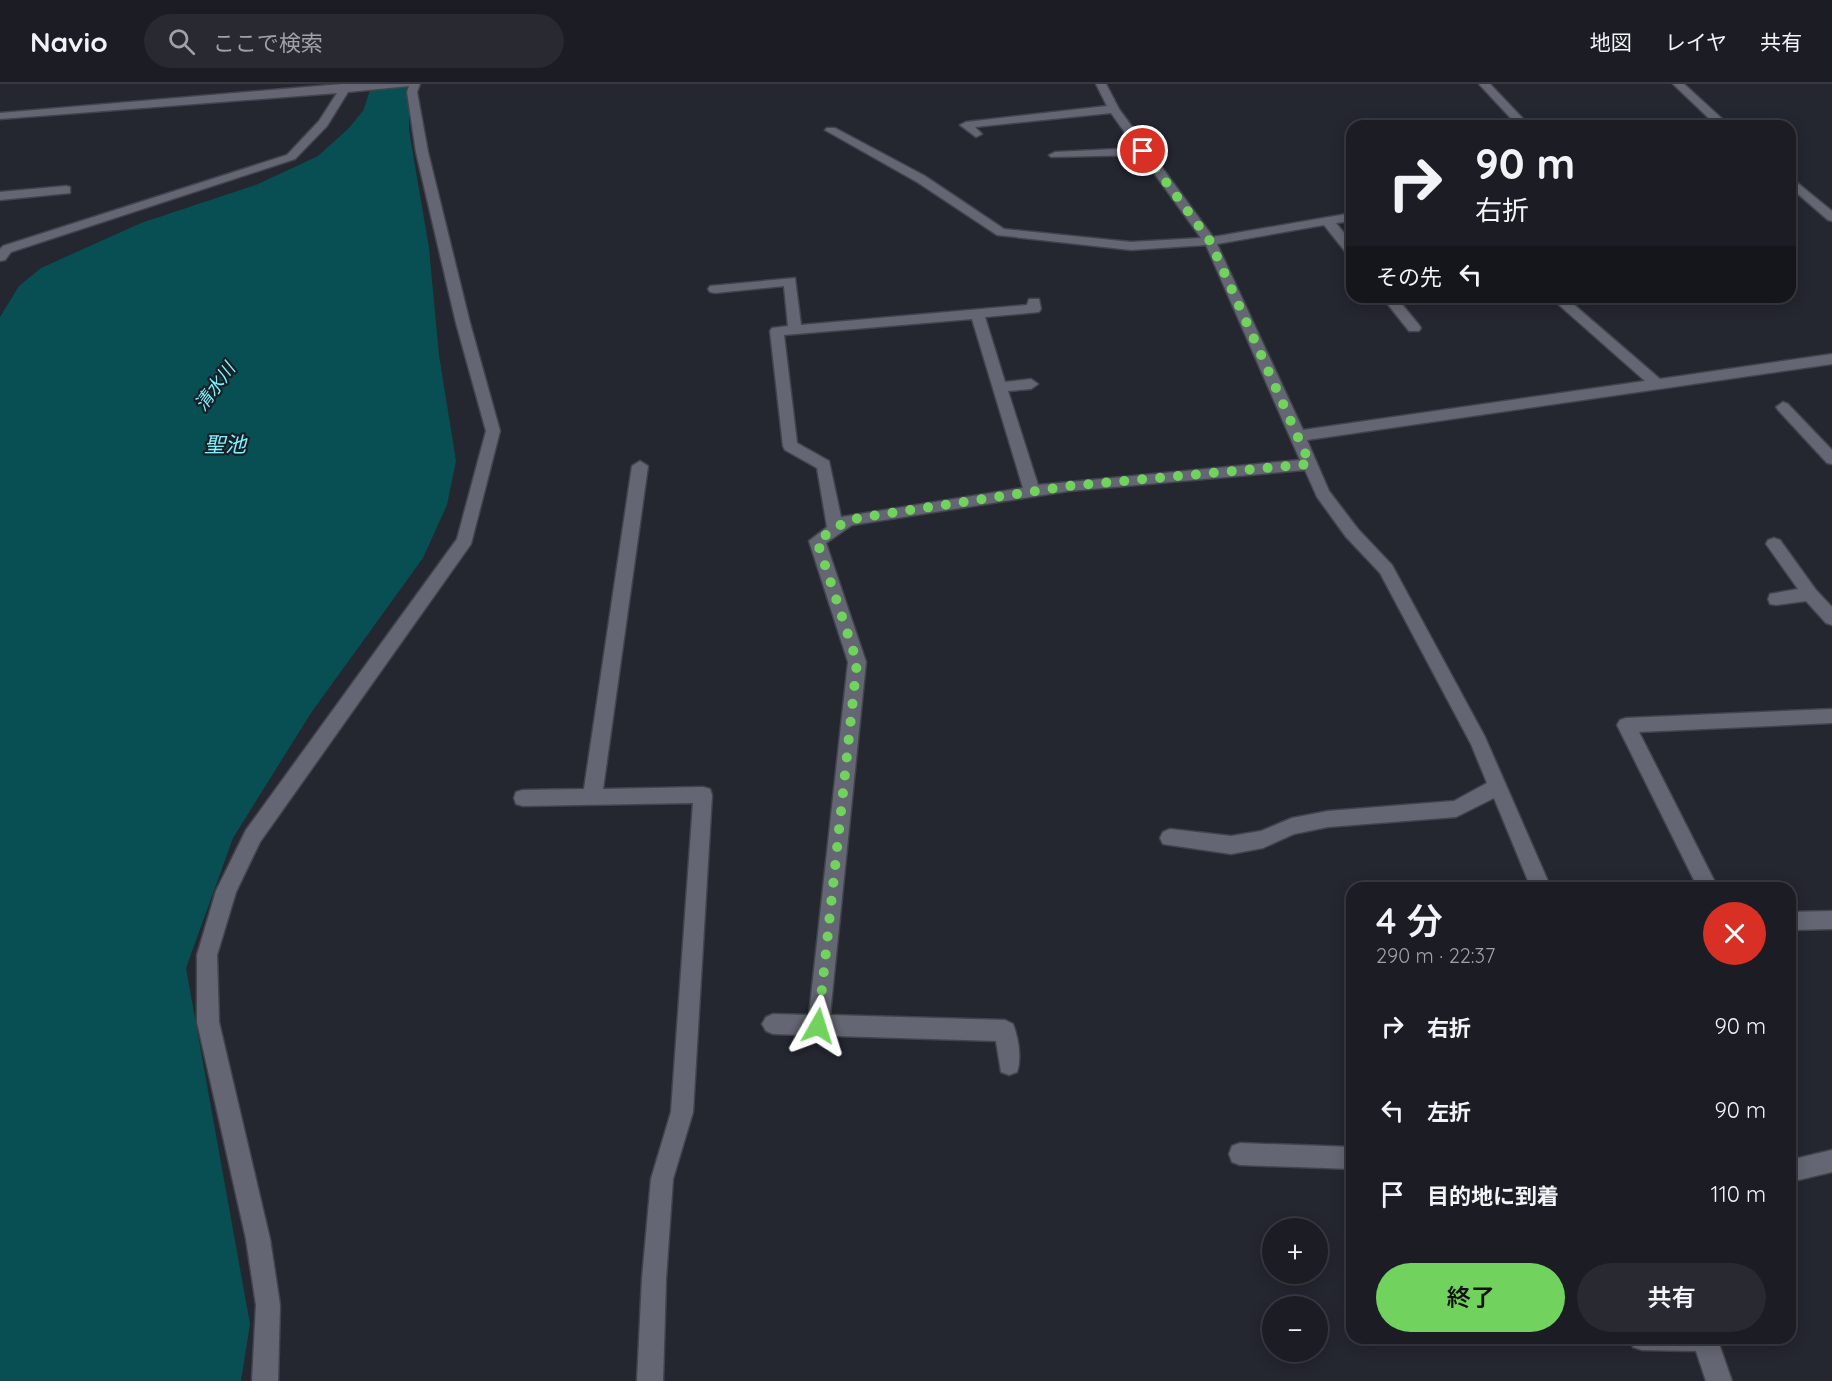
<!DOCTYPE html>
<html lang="ja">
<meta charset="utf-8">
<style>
:root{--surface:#1b1c24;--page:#282931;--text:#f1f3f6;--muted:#a0a1a6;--line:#393a41;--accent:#71d25e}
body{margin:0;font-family:Quicksand,"Noto Sans JP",sans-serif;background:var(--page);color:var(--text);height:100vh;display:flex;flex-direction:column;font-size:22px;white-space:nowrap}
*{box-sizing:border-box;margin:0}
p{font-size:20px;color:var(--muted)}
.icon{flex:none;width:33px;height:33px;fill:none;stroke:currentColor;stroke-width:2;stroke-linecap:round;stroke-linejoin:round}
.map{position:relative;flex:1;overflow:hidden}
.side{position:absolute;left:1346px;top:798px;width:450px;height:462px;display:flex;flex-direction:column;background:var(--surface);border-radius:18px;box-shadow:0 3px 15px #0003,0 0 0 2px var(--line)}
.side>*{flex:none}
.hud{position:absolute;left:1346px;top:36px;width:450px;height:183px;border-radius:18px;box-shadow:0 3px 15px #0003,0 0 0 2px var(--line);background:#1b1c24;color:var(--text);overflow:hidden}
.buttons{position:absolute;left:1262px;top:1134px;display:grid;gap:12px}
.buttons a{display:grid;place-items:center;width:66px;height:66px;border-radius:50%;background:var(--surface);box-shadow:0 3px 15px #0003,0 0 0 2px var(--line);font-size:30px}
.pin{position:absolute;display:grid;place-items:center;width:51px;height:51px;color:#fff;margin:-26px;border:3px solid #fff;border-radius:50%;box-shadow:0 2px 6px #0007}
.me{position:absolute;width:66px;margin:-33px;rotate:6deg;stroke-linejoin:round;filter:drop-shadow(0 0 4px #0008)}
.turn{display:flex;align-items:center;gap:21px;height:126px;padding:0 30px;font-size:27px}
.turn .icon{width:78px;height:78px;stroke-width:2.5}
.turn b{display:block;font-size:42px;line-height:51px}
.then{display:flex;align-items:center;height:57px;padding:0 30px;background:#0003;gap:12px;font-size:22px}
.round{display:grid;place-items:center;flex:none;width:63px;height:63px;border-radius:32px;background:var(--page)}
.summary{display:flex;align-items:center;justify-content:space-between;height:102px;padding:0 30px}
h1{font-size:36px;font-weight:600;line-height:45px}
.action{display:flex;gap:12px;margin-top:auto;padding:12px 30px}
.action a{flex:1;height:69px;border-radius:36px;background:var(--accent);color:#111;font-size:24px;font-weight:600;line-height:69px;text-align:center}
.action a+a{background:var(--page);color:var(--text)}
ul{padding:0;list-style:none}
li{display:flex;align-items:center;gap:18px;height:84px;padding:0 30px}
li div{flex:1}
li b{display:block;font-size:22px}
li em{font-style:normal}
header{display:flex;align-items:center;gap:36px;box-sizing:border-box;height:84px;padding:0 30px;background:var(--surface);border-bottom:2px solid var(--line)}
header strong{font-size:28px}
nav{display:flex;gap:33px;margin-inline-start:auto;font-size:21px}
.search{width:420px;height:54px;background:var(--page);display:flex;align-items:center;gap:15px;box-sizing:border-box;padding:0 21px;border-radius:33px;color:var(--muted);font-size:22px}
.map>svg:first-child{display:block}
.water{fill:#074f52}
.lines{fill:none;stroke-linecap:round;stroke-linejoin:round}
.river{fill:#074f52;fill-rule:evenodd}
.minor-casing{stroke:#42444c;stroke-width:3}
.minor{fill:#646773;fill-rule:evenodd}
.route{stroke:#71d25e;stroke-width:10;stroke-dasharray:0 18}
.labels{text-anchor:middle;stroke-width:4.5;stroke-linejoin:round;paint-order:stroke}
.far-water-label{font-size:18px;font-style:italic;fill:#7df5fc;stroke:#1b1d27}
.water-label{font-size:21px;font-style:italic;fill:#7df5fc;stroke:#1b1d27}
</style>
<header>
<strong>Navio</strong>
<div class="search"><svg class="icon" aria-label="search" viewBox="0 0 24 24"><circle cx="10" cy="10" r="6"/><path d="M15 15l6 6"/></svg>ここで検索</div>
<nav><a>地図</a><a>レイヤ</a><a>共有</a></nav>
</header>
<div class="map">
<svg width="1832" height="1297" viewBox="0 0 1832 1297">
<rect width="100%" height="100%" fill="#242630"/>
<polygon class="water" points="409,19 409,46 429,164 439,271 456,377 447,421 423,474 311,629 233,754 186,884 250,1240 241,1297 0,1297 0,233 19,202 41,184 141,139 258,100 318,72 349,44 366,23"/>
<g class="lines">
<polygon class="river" points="372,0 418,0 391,97 368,130 350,135 332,130 324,119 341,95"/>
<g class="minor-casing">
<g id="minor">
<polygon points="342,0 420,0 417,8 428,68 470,239 500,347 471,460 260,758 236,808 217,871 219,938 270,1155 280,1221 278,1297 252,1297 256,1221 246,1155 197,938 197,871 216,807 246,746 457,455 486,347 456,239 416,68 407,8 409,2 348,8 327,42 295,75 11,168 5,176 0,177 0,165 3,162 287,71 319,37 337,9 0,35 0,29"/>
<path d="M1096 0H1106L1119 25 1213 153 1352 129V137L1336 139 1352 159V172L1348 171 1324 141 1217 160 1303 346 1645 297 1550 213H1565L1660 295 1832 270V280L1307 356 1329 407 1358 445 1392 481 1485 653 1551 804H1531L1494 714 1456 733 1328 743 1294 750 1263 764 1231 770 1163 760 1160 754 1163 748 1170 745 1231 752 1261 747 1292 734 1328 727 1454 717 1487 699 1471 660 1380 489 1346 453 1317 413 1305 386 1069 407 852 441 826 459 866 578 830 931 1005 936 1013 940C1018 953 1022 974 1017 988L1009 991 1001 988 996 957 773 950 766 947 762 940 766 933 773 930 809 931 848 578 809 457 827 443 817 384 785 366 783 362 770 247 772 244 788 242 784 202 715 209 710 208 708 205 710 202 795 194 801 241 1027 221 1029 215H1039L1041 225 1039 228 985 233 1005 298 1031 295 1038 300 1031 305 1008 307 1038 401 1300 376 1206 161 1131 166 997 151 917 98 825 46 827 44H835L925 92 1004 145 1131 158 1201 154 1141 71 1051 73 1049 71 1055 68 1136 64 1111 29 975 43 982 50 976 53 960 41 966 38 1107 22ZM972 235 1023 404 841 433 829 377 797 359 784 251Z"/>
<polygon points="1479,0 1490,0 1530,42 1518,42"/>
<polygon points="1673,0 1684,0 1730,42 1717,42"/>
<polygon points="1790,93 1832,127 1832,137 1828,136 1790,103"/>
<polygon points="66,102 70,103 70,109 0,116 0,108"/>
<polygon points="1382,213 1396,213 1419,241 1421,244 1419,247 1409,247"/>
<polygon points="1783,318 1788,320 1832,366 1832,380 1827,379 1778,326 1776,323"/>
<polygon points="640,377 648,382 603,705 703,703 710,705 712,711 693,1028 673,1095 666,1195 663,1297 637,1297 642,1195 651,1095 671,1028 693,719 523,722 516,720 514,714 516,708 523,706 584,705 632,382"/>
<polygon points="1774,454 1780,456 1816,506 1832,523 1832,541 1826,539 1806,517 1776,521 1770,520 1768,515 1770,510 1798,505 1766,460 1768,456"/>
<polygon points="1832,625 1832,639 1639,648 1718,804 1698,804 1617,641 1620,636 1626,634"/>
<polygon points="1832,827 1832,845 1790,846 1790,828"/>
<polygon points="1240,1059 1352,1063 1352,1085 1240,1081 1232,1078 1229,1070 1232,1062"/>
<polygon points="1832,1066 1832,1088 1790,1098 1790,1076"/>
<polygon points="1630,1254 1717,1254 1732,1297 1706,1297 1696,1267 1642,1266 1633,1263"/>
</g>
</g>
<use href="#minor" class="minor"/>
</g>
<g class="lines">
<polyline class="route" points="818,942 857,578 817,457 848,436 871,432 1069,402 1310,380 1210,157 1143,67"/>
</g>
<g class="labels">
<g class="far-water-label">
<text transform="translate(215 303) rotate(-54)" y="6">清水川</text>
</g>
<g class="water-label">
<text x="225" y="368">聖池</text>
</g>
</g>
</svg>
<div class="buttons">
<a>+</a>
<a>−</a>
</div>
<div class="pin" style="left:1143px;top:67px;background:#d93025"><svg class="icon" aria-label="arrive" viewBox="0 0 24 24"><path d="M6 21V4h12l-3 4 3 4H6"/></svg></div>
<svg class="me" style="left:818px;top:942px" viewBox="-20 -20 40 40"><path d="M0-17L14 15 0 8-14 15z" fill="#71d25e" stroke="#fff" stroke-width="4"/></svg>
<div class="hud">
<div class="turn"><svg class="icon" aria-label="right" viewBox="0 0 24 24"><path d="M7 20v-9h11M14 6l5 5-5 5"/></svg><div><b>90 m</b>右折</div></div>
<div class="then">その先<svg class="icon" aria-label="left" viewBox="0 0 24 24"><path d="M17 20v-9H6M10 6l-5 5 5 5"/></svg></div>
</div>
<section class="side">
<div class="summary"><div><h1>4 分</h1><p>290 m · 22:37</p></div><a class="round" style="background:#d93025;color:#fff"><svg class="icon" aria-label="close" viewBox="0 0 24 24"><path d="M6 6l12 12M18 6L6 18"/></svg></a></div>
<ul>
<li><svg class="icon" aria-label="right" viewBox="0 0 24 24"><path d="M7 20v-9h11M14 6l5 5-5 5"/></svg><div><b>右折</b></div><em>90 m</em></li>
<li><svg class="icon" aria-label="left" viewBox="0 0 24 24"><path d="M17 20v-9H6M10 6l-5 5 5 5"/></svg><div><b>左折</b></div><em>90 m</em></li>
<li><svg class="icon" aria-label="arrive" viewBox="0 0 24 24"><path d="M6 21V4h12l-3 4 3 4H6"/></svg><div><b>目的地に到着</b></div><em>110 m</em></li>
</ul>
<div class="action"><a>終了</a><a>共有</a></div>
</section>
</div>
